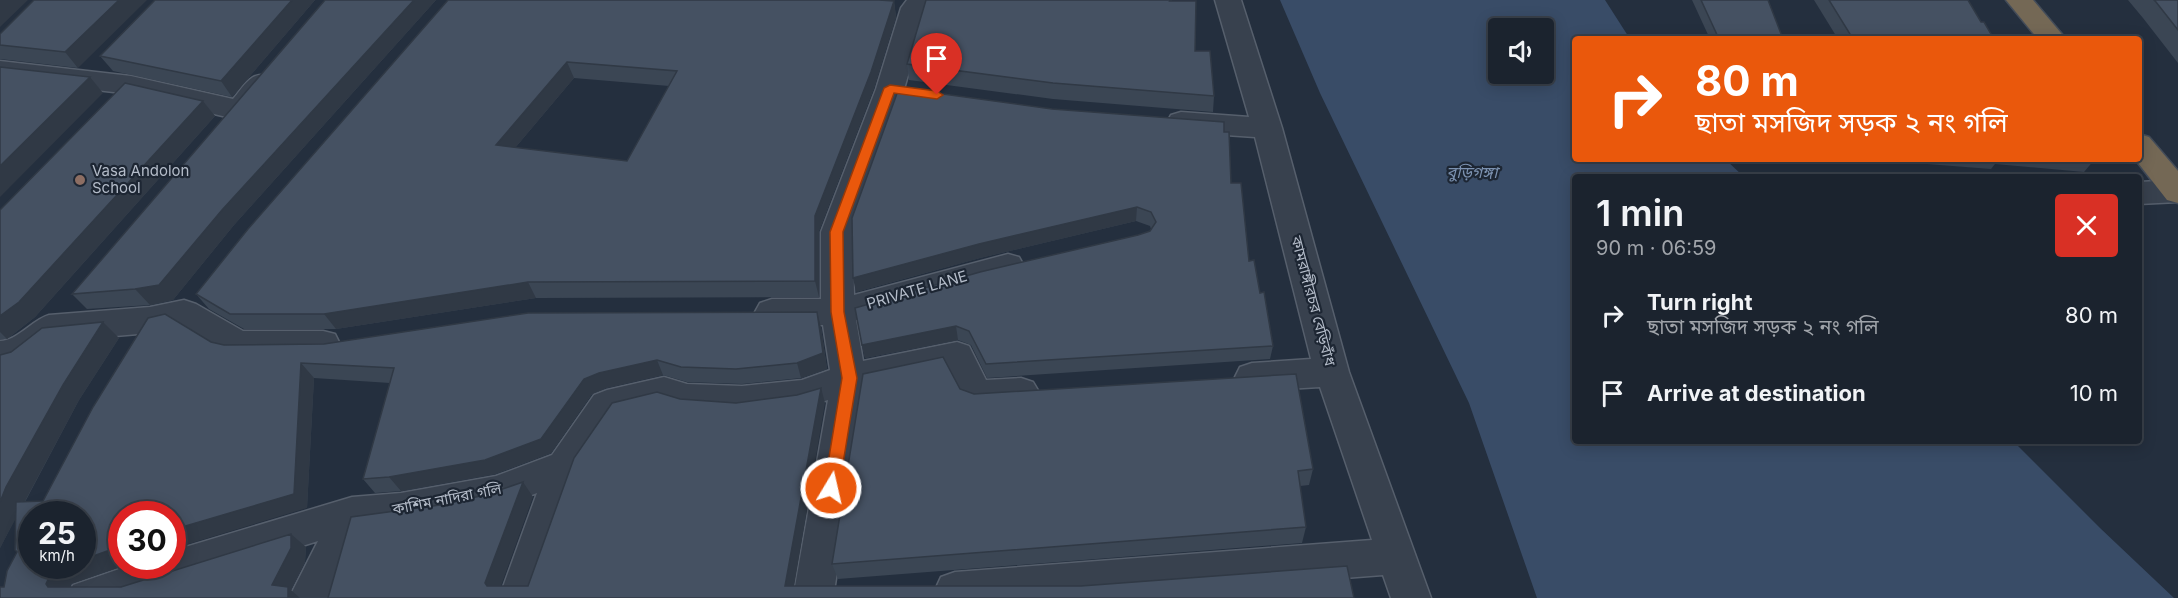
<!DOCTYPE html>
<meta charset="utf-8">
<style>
:root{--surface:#1b232e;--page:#282f3a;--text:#f1f3f6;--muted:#a0a4aa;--line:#39404a}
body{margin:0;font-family:Inter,"Noto Sans Bengali",sans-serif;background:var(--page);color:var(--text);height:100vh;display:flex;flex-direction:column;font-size:22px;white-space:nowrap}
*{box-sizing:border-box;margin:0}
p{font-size:20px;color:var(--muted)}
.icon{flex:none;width:33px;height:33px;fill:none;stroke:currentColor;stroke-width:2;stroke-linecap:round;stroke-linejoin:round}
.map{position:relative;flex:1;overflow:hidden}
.drawer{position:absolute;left:1572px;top:174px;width:570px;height:270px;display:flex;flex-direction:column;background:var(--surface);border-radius:6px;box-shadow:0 3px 15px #0003,0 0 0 2px var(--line)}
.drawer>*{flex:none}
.banner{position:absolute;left:1572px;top:36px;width:570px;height:126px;border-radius:6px;box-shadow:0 3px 15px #0003,0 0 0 2px var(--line);background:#ea580c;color:#fff;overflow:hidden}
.controls{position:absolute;left:1488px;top:18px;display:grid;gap:12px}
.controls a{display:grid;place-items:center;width:66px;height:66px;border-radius:6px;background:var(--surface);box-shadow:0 3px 15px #0003,0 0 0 2px var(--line);font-size:30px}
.speed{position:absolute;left:18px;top:501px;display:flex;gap:12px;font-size:30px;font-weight:700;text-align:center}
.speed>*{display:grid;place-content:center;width:78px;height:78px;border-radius:50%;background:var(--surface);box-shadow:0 3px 15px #0003,0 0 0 2px var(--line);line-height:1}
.speed small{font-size:15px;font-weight:400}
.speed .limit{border:9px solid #d22;background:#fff;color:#111}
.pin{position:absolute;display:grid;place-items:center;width:51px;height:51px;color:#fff;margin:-62px -26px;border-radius:50% 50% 50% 0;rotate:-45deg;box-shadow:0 0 6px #0007}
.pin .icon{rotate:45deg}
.me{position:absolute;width:66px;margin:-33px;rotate:9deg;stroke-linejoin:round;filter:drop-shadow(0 0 4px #0008)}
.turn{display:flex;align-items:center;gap:21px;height:126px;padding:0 24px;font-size:27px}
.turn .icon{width:78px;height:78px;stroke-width:2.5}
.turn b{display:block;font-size:42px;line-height:51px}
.round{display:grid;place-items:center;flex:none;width:63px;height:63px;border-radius:6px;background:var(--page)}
.head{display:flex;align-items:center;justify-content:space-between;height:102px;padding:0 24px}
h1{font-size:36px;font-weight:600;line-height:45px}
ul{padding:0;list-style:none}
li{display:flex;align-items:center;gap:18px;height:78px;padding:0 24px}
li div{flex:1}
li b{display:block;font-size:22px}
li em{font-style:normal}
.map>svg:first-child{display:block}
.water{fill:#394c67;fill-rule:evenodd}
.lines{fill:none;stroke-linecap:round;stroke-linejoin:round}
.minor-casing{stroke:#565f6c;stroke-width:3}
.highway-casing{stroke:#434c59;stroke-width:3}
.minor{fill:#38414e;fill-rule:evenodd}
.highway{fill:#746855;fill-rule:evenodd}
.wall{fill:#3b4654;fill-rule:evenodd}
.shaded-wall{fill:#303945}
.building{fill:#455162;stroke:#303945;stroke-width:1.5;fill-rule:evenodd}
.route{fill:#ea580c;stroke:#983908;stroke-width:1.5}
.education-dot{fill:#8d6e63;stroke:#1d2633;stroke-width:2}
.labels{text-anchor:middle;stroke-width:4.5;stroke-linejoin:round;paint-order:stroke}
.poi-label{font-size:15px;fill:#b4bcc9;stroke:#1d2633;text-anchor:start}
.street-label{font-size:15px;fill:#b4bcc9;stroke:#1d2633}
.water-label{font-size:16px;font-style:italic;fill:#7c92b1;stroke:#1d2633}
</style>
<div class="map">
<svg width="2178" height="598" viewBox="0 0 2178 598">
<rect width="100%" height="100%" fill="#242f3e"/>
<path class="water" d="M1280 0H1605L1630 39H1575V159H1725L1744 177H1575V441H2013L2100 528 2174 598H1537L1469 403 1320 93ZM1498 28H1544V74H1498Z"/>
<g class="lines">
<g class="minor-casing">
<g id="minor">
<path d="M907 0H934L927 10 904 89 853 232 854 295 1008 254 1019 257 1024 266 1019 275 856 320 863 361 957 342 969 346 986 380 1021 378 1033 382 1039 392 1033 402C1013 409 985 412 964 405L947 372 865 389 833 598H793L828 400 802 408 742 416 687 412 664 405 619 417 581 472 539 598H499L537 493C482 515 422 525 363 530L330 598H289L318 541 138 598H67L73 585 128 566H172V551L352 497 401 493 496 476 552 455 594 395 607 390 664 377 687 384 742 386 802 380 830 370 823 325H772L760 321 755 312 760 303 772 299H821V232L876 89 901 8Z"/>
<polygon points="1215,0 1241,0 1282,128 1349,372 1431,598 1391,598 1383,575 1086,598 939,598 935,590 941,577 955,572 1372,540 1320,387 1252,391 1240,387 1235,377 1240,367 1252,363 1311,359 1255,137 1181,132 1171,129 1167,122 1171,115 1181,112 1249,117"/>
<path d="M0 61 131 76 233 99C246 84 251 70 273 76L277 82 249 117 239 120 131 94 0 79Z"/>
<polygon points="2178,180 2178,202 2139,204 2139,182"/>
<path d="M184 300 196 304 243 331H323L335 334 340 344 335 354 323 357 238 358 226 355 180 327 150 333 57 341 27 365 15 369H0V341C17 341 32 320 49 315L150 307Z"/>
</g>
</g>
<g class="highway-casing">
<g id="highway">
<polygon points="2006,0 2033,0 2066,39 2038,39"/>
<polygon points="2139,134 2149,137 2178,171 2178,203 2167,200 2135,159 2139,159"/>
</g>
</g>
<use href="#minor" class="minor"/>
<use href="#highway" class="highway"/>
</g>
<g class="wall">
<polygon points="34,0 78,68 0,59 0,34"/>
<polygon points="155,0 315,0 232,97 113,71 100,56"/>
<polygon points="325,0 436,0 234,225 173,300 150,305 87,309 72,294"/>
<path d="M448 0 894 1 896 17 874 88 819 231V297L536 298 336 329H244L209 309 196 294ZM574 78 669 86 627 161 515 148Z"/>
<polygon points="1692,0 1768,0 1783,39 1710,39"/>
<polygon points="1814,0 1968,0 1981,22 1994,39 1838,39"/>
<polygon points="2128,0 2178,0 2178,63 2143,18"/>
<polygon points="1170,1 1195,51 1214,96 1213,112 1053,99 909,80 907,64"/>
<polygon points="203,101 215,116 35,317 7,339 0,339 0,210"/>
<polygon points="1224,132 1231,183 1249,261 1260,293 1273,346 1270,359 987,378 971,345 958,340 865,358 862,345 1150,231 1151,229 1150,226 1136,221 980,258 856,292"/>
<polygon points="1925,159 2095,159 2084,172 1995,164 1991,169 1927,164"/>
<polygon points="821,327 827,369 801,378 742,384 687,382 663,375 606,388 592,394 551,453 495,474 401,491 375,493 363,479 390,383 314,378 307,508 122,514 122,566 123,566 71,584 70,587 121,587 306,547 305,562 291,590 4,587 17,552 15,519 0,548 0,355 119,338 79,400 25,502 43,501 211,342 224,345 324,344"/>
<polygon points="960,389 974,394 1313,469 1309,485 1300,486 1306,527 1302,543 838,579 832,564"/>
</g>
<g class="shaded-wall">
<polygon points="0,0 28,0 0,27"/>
<polygon points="119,0 147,0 78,68 65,52"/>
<polygon points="292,0 315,0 232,97 221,81"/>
<polygon points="414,0 436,0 234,225 173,300 150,305 135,289 222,210"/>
<polygon points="894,1 896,17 874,88 819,231 819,297 815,281 815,216"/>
<polygon points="567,62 574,78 504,161 496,145"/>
<polygon points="90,77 103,93 0,197 0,166"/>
<polygon points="203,101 215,116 35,317 7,339 0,332 0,316"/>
<polygon points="1137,207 1136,221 980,258 856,292 853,278 979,244"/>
<polygon points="528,282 536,298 336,329 324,314"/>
<polygon points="817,312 821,327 827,369 801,378 797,363"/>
<polygon points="103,322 119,338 79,400 25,501 20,516 16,518 0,548 0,502 6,487 63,385"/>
<polygon points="956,326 958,340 865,358 862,345"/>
<polygon points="657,360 663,375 606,388 592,394 551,453 495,474 401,491 389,477 584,379 599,373"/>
<polygon points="301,363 314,378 307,508 172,549 172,530"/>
<polygon points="821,388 825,403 792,598 785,586"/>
<polygon points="523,482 533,497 497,597 485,583"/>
<polygon points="291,534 306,547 305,562 291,590 300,598 288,598 272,585"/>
<polygon points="110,550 122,559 122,566 123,566 71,584 65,597 48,587 46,584 52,571 67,566 82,566 82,560"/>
</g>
<g class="building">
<polygon points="34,0 119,0 65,52 0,45 0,34"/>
<polygon points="155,0 292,0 221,81 100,56"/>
<polygon points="325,0 414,0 222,210 159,285 135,289 72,294"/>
<path d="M448 0H879L894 1 871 72 815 216V281L528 282 324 314H230L196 294 248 229ZM567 62 677 71 627 161 496 145Z"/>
<polygon points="926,0 1171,0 1170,1 1196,1 1195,51 1210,51 1214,96 1053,83 907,64"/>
<polygon points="1701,0 1768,0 1783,39 1719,39"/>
<polygon points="1829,0 1968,0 1981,22 1984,22 1994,39 1853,39"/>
<polygon points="2154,0 2178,0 2178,30 2156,2"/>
<polygon points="0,67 90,77 0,166"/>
<polygon points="125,83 203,101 19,302 0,316 0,210"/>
<polygon points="899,88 1052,109 1224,122 1224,132 1229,132 1231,183 1241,183 1249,261 1254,260 1260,293 1264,292 1273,346 986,364 969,331 956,326 862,345 855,308 980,272 1138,235 1150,231 1156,222 1151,212 1137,207 979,244 853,278 852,218"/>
<polygon points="817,312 823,353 797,363 736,369 681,367 657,360 599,373 584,379 541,439 485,460 389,477 363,479 394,368 301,363 294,494 172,530 172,514 122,514 122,550 110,550 82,560 82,514 32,514 32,566 67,566 52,571 46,584 48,587 121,587 291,534 291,548 272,585 288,587 288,598 0,598 0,587 4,587 7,571 17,552 15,550 16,502 43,501 93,407 148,318 165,314 211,342 224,345 324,344 528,313"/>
<polygon points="103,322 63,385 6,487 0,502 0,355 11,352 42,328"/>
<polygon points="943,357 960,389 974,394 1296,374 1313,469 1298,471 1306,527 832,564 863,374"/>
<polygon points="821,388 785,586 1081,586 1347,566 1354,598 328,598 351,517 440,505 485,495 523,482 485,583 487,586 528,586 574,458 612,403 657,392 680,399 736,403 797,395"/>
</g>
<polygon class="route" points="890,85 937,91 943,95 937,99 894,93 843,232 844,312 857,378 839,488 837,493 831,495 826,493 824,488 842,378 831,312 830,232 884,88"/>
<circle class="education-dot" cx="80" cy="180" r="6"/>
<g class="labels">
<g class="poi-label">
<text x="92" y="176">Vasa Andolon<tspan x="92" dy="17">School</tspan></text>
</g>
<g class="street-label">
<text transform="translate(917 290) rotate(-16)" y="5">PRIVATE LANE</text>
<text transform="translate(1313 301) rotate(75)" y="5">কামরাঙ্গীরচর বেড়িবাঁধ</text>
<text transform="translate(447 499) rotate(-11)" y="5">কাশিম নাদিরা গলি</text>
</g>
<g class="water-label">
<text x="1472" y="178">বুড়িগঙ্গা</text>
</g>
</g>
</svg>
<div class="controls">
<a><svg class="icon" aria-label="sound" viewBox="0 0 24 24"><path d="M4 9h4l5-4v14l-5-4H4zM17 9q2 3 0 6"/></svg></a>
</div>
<div class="speed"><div>25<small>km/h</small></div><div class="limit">30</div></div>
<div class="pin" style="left:937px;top:95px;background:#d93025"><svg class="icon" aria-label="arrive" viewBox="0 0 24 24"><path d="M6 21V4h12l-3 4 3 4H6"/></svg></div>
<svg class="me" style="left:831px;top:488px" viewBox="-20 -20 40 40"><circle r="17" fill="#ea580c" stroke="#fff" stroke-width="3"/><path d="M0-11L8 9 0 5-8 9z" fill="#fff"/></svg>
<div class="banner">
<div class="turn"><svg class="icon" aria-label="right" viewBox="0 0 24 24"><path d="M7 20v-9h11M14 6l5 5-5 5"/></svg><div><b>80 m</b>ছাতা মসজিদ সড়ক ২ নং গলি</div></div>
</div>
<section class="drawer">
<div class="head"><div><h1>1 min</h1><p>90 m · 06:59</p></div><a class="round" style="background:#d93025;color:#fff"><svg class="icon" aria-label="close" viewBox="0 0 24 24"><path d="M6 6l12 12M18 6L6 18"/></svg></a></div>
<ul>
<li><svg class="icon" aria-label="right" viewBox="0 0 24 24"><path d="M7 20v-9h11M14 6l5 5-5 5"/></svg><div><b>Turn right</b><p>ছাতা মসজিদ সড়ক ২ নং গলি</p></div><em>80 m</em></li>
<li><svg class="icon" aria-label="arrive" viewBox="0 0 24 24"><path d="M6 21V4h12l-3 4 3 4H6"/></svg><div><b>Arrive at destination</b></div><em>10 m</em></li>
</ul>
</section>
</div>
